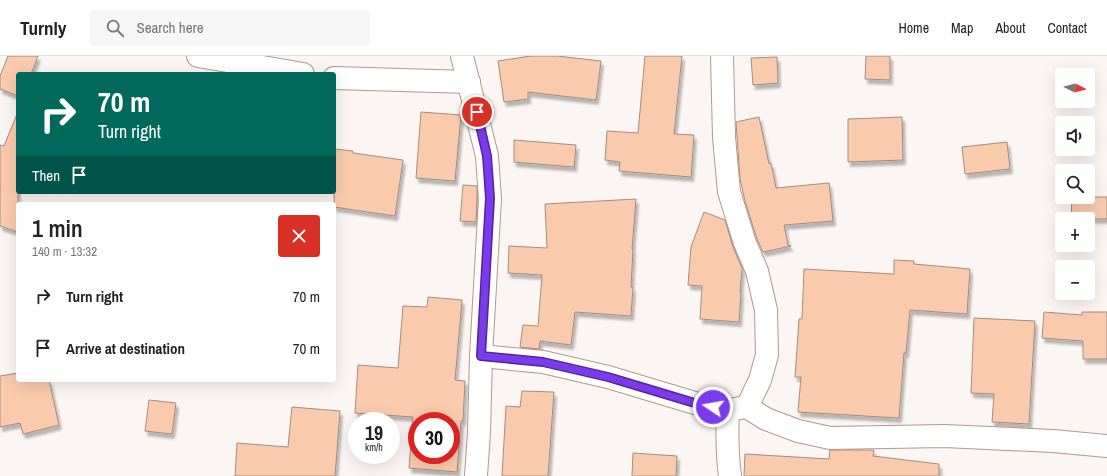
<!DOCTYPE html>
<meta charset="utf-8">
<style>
:root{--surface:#fff;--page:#f6f6f6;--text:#222;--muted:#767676;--line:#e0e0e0}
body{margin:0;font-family:"Archivo Narrow",sans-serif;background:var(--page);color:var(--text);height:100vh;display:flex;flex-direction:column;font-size:15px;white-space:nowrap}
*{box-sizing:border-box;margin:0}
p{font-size:13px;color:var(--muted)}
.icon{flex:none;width:22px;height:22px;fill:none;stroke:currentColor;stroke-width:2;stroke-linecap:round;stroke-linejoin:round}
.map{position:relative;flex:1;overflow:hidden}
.panel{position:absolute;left:16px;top:146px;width:320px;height:180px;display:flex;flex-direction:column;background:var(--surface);border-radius:4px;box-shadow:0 4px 16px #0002}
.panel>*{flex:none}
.guide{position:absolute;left:16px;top:16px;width:320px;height:122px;border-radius:4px;box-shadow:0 4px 16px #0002;background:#00695c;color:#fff;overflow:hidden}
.needle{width:26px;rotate:96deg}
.tools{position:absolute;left:1055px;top:12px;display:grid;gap:8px}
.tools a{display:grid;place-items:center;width:40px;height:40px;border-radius:4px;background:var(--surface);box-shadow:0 4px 16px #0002;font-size:20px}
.speed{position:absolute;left:348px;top:356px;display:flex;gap:8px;font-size:20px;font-weight:700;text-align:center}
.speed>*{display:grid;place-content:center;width:52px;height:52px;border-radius:50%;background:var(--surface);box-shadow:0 4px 16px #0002;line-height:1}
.speed small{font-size:10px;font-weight:400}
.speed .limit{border:6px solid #d22;background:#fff;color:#111}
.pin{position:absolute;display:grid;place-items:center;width:34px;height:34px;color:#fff;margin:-17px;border:2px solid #fff;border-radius:50%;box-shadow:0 1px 4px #0007}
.me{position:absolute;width:44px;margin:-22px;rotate:282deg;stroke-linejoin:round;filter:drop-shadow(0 0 3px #0008)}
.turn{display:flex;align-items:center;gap:14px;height:84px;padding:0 16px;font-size:18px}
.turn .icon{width:52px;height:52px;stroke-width:2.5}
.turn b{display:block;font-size:28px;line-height:34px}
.then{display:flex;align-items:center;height:38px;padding:0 16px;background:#0003;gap:8px;font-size:15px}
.round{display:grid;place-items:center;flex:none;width:42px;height:42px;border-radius:4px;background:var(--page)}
.headline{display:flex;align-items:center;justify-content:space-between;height:68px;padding:0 16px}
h1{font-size:24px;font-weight:600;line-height:30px}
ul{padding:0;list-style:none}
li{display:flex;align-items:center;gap:12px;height:52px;padding:0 16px}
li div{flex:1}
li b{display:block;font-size:15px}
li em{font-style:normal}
header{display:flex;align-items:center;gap:24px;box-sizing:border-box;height:56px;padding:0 20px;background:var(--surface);border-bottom:1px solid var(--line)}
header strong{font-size:19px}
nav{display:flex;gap:22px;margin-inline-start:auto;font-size:14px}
.search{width:280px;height:36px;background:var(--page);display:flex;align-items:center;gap:10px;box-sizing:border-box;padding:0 14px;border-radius:4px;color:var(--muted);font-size:15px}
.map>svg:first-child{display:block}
.building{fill:#facaad;stroke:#a48c7e;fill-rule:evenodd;filter:url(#shadow)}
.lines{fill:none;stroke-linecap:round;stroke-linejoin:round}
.street-casing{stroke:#b1998b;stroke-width:24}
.street{stroke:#fff;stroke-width:22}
.route-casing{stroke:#51269a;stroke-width:10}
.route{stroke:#7c3aed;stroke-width:7}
</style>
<header>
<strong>Turnly</strong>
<div class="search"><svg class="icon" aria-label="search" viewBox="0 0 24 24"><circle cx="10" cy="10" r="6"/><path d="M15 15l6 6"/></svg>Search here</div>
<nav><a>Home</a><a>Map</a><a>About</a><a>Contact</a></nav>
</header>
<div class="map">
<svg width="1107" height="420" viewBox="0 0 1107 420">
<defs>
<filter id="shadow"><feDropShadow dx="2.5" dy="4.5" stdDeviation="1" flood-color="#0004"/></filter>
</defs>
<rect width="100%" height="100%" fill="#fbf6f3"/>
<g class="building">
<polygon points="8,0 38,0 31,18 18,18 18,40 0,33 0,20"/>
<polygon points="531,0 557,0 601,5 596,44 528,36 528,43 504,46 498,5"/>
<polygon points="645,0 682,0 674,78 694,79 691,121 619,115 620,106 605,104 607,75 638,77"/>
<polygon points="866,0 890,0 890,24 865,23"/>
<polygon points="777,1 778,27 753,29 751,2"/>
<polygon points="421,56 461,59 455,125 416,122"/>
<polygon points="17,58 18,58 18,176 0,170 0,89 4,90"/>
<polygon points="759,61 769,108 771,107 776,132 829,127 833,165 784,169 788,189 791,190 763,196 757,183 745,145 740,123 736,66"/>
<polygon points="902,61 903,104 848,106 848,63"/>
<polygon points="514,84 576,89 574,111 514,106"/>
<polygon points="1007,86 1010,113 965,118 962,91"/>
<polygon points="334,93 353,95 353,97 403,104 395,160 334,151"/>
<polygon points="463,129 477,130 477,143 476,166 460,165"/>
<polygon points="1072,141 1107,141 1107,163 1071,163"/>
<polygon points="636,143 632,193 633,193 631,231 633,231 631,260 575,256 571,289 540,285 539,293 520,291 523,269 538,270 542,219 508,217 509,190 547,192 545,148"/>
<polygon points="704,156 725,164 733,191 742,212 740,236 741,236 739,266 700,263 702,230 688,229 691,191"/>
<polygon points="894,204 914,205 914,208 970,213 967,258 910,254 906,297 904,297 899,362 798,356 801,321 795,321 799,263 802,263 804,213 894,218"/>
<path d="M428 241 462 244 455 324 465 325 463 365H461L457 416 409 412 413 361 355 357 358 309 398 312 403 250 427 251ZM417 365H451V399H417Z"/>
<polygon points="1044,256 1082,259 1082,256 1107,256 1107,303 1083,303 1083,285 1042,282"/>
<polygon points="974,262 1035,265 1029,368 992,366 994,338 971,337"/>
<polygon points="18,317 18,324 49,324 59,369 23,378 20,367 0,371 0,320"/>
<polygon points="522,335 554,336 548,420 502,420 506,350 520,351"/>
<polygon points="149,344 176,347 172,378 145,375"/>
<polygon points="292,351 340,355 335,420 235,420 237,387 288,391"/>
<polygon points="830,394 874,394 873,400 939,408 939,420 744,420 745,398 829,403"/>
<polygon points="633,397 677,400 676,420 632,420"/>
</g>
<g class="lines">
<g class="street-casing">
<g id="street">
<polyline points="198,0 303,18"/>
<polyline points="462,0 487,100 490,143 481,300 479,376 476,420"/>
<polyline points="722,0 724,81 729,136 745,187 757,215 766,254 767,299 760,324 747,351"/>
<polyline points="334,22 469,26"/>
<polyline points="481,300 543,306 608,321 698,348 728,354 747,351 766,363 798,375 830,382 945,380 1053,385 1107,390"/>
<path d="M728 354C727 376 727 398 730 420"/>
</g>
</g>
<use href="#street" class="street"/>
</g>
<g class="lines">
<g class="route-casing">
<polyline id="route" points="477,56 487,100 490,142 481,300 543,306 608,321 698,348 713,351"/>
</g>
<use href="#route" class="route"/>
</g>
</svg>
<div class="tools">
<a><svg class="needle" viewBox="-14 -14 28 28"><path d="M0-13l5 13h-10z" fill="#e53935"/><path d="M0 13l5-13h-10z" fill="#767676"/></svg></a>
<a><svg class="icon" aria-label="sound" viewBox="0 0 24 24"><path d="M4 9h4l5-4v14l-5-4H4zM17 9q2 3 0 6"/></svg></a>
<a><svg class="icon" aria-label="search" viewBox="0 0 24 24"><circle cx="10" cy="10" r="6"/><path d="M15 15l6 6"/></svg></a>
<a>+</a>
<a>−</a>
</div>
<div class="speed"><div>19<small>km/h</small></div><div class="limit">30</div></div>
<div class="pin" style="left:477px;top:56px;background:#d93025"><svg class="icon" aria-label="arrive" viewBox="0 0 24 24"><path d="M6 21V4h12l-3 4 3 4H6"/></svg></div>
<svg class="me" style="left:713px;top:351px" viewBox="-20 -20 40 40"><circle r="17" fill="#7c3aed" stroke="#fff" stroke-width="3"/><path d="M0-11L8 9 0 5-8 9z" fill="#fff"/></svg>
<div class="guide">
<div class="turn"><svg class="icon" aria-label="right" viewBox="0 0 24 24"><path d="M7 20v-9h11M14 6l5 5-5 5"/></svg><div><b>70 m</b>Turn right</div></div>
<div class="then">Then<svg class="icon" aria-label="arrive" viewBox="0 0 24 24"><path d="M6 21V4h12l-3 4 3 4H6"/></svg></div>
</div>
<section class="panel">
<div class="headline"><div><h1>1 min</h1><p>140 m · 13:32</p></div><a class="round" style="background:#d93025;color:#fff"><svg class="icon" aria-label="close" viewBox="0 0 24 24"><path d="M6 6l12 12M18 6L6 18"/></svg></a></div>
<ul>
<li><svg class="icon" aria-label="right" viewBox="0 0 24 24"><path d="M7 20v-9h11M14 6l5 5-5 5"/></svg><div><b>Turn right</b></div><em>70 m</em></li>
<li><svg class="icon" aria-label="arrive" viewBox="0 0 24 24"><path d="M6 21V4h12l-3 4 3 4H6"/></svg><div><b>Arrive at destination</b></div><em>70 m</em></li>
</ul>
</section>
</div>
